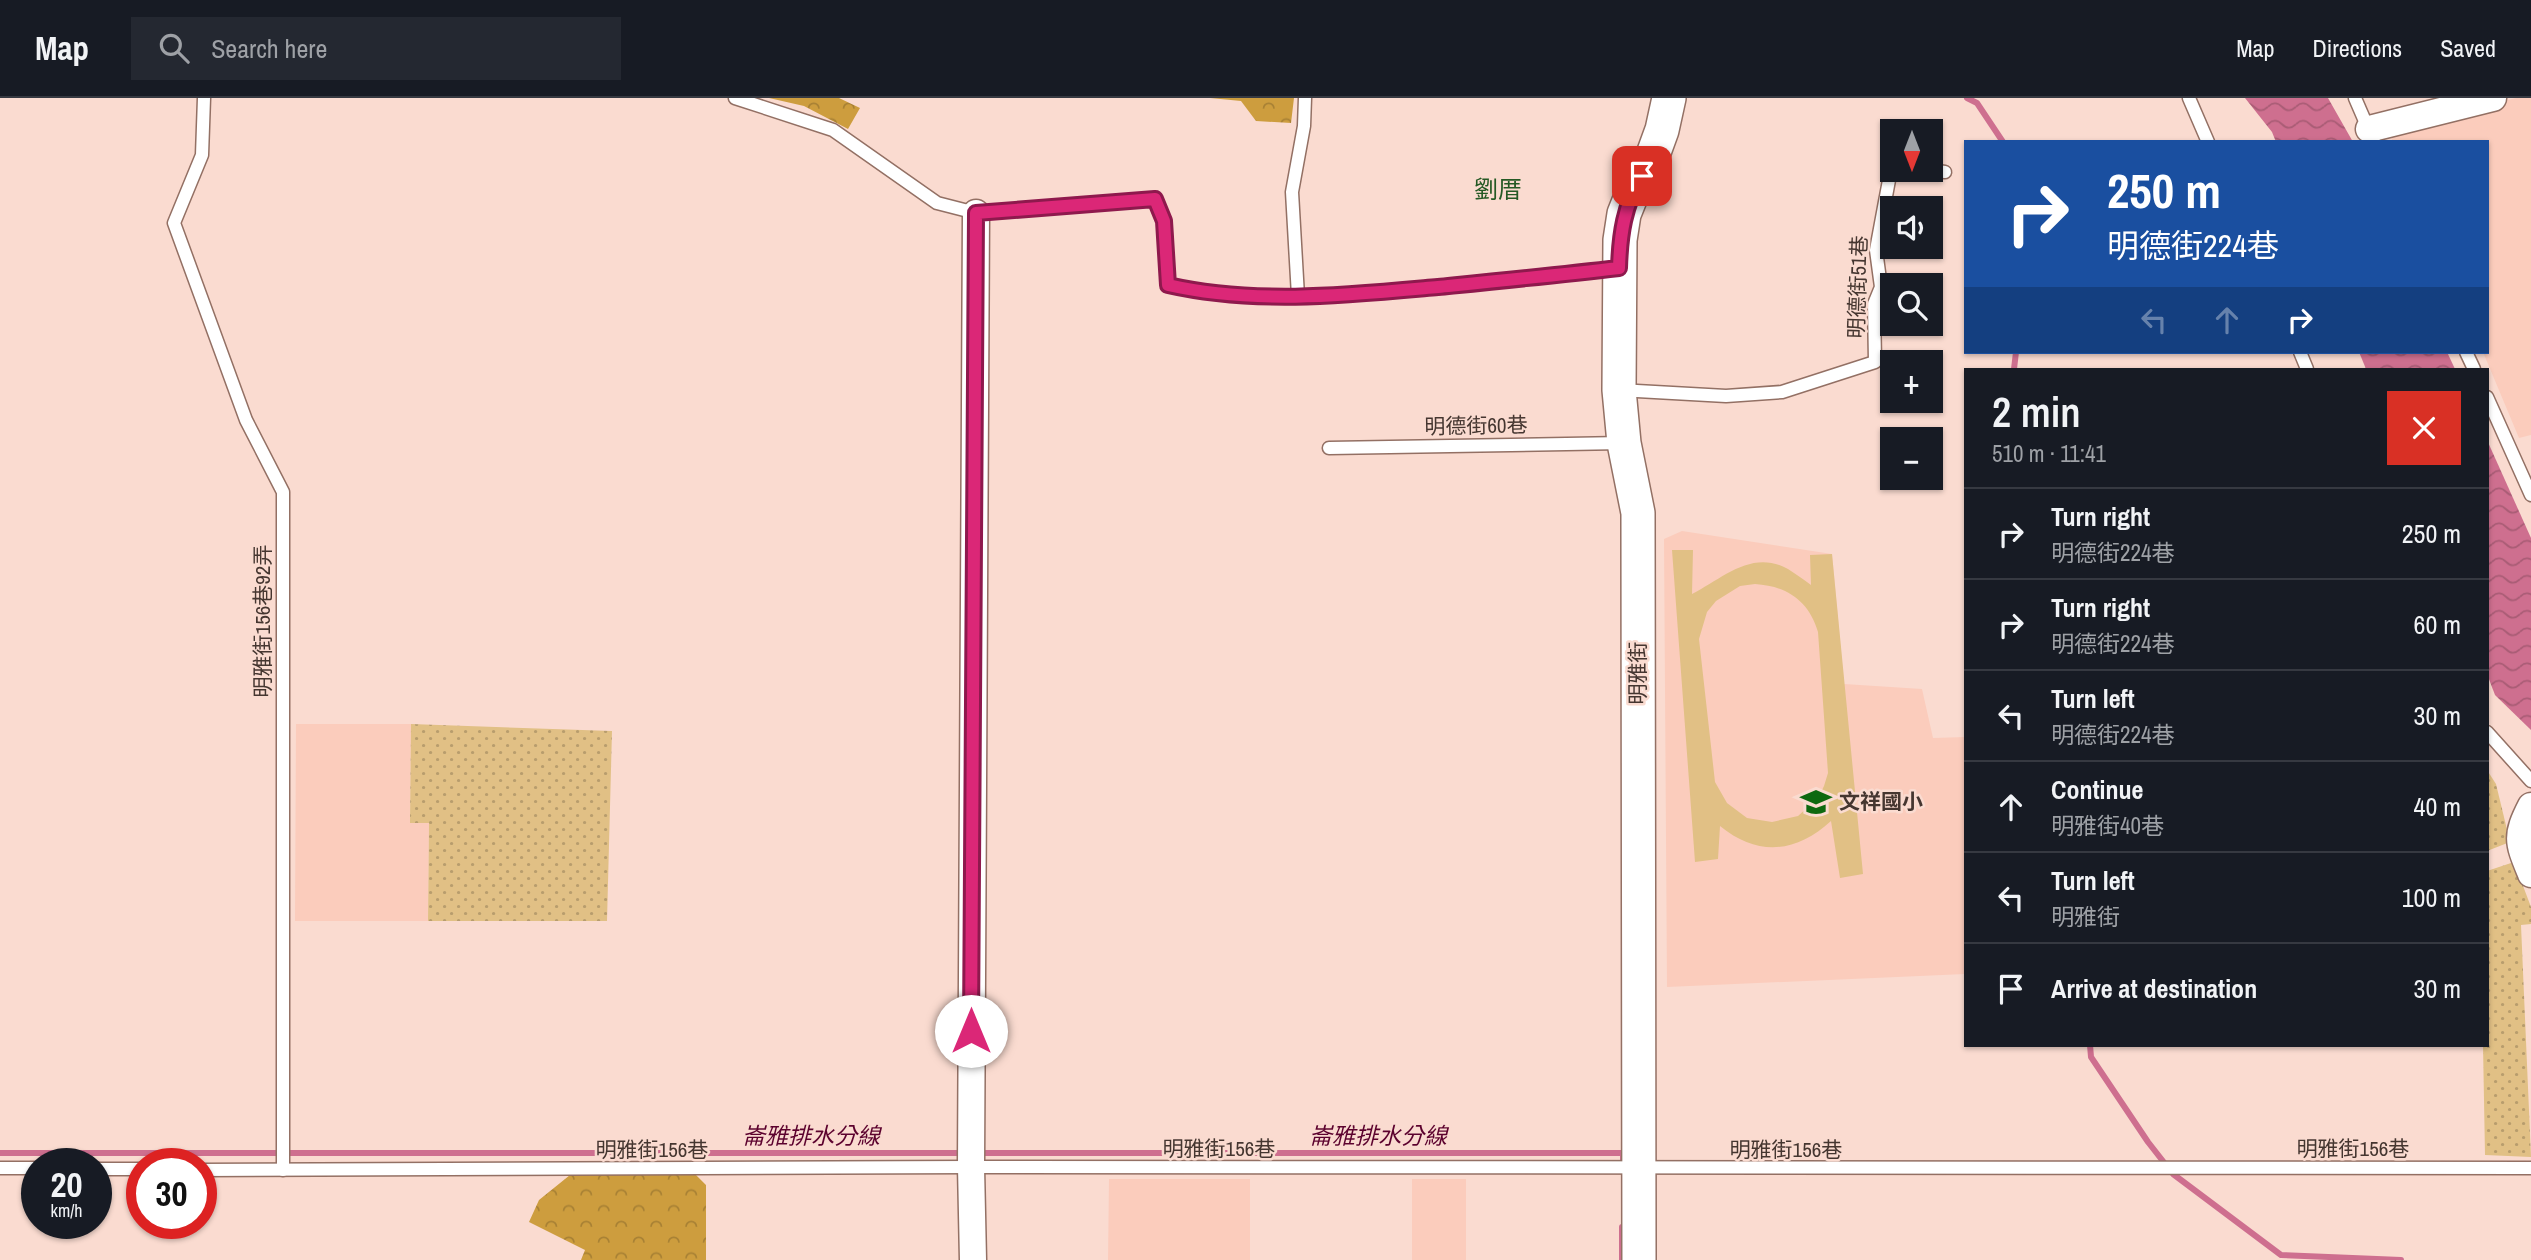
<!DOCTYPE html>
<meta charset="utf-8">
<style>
:root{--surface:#171b24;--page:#242831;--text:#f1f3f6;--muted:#9ea1a6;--line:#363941}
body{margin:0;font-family:"Archivo Narrow","Noto Sans TC",sans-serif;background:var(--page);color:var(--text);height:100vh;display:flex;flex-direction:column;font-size:26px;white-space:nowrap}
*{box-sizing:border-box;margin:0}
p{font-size:23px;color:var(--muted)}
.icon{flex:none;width:38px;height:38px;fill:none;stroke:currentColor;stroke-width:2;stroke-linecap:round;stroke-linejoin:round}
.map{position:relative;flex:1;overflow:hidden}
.sheet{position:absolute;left:1964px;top:270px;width:525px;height:679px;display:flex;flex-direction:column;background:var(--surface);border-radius:0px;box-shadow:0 2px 5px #0004}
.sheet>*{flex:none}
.hud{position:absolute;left:1964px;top:42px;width:525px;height:214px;border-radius:0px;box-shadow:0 2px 5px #0004;background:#1a4fa0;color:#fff;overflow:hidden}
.needle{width:46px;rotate:180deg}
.buttons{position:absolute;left:1880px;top:21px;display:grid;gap:14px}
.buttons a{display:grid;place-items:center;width:63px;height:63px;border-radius:0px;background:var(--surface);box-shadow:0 2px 5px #0004;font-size:35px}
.speed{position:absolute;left:21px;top:1050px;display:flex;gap:14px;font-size:35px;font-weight:700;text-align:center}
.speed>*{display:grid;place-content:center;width:91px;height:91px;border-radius:50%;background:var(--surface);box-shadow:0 2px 5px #0004;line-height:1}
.speed small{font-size:18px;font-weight:400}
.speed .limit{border:10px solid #d22;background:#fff;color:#111}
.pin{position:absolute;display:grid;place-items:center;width:60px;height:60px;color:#fff;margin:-30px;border-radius:14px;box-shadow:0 4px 10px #0006}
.me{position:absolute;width:77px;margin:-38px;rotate:0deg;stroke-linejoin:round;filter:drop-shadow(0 0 5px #0008)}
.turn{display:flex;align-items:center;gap:24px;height:147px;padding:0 28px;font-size:32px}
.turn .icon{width:91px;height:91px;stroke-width:2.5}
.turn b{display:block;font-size:49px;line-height:60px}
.lanes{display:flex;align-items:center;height:66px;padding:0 28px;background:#0003;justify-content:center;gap:35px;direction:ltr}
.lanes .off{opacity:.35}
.round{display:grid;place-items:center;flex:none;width:74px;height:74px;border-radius:0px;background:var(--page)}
.overview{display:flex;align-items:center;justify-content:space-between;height:119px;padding:0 28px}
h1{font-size:42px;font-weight:600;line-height:52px}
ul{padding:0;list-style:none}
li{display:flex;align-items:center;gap:21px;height:91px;padding:0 28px;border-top:2px solid var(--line)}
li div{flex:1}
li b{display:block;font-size:26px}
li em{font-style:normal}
header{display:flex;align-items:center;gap:42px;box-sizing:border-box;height:98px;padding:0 35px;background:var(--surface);border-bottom:2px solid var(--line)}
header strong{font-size:33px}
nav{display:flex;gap:38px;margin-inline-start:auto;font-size:24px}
.search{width:490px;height:63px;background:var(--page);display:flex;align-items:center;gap:18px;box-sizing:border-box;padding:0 24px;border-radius:0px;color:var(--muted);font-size:26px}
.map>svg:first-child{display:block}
.built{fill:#fbccbc}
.grass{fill:url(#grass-dots)}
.forest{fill:url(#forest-crowns)}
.pitch{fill:#e1c085;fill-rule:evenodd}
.water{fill:url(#water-waves)}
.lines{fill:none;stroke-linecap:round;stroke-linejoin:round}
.stream{stroke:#ce6f8f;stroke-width:6}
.service-casing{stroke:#937064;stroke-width:15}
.minor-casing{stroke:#937064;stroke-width:29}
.tertiary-casing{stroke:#937064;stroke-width:36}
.service{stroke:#fff;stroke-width:12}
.minor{stroke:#fff;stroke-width:26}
.tertiary{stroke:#fff;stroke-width:33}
.route-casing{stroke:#8e194d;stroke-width:18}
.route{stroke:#db2777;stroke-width:12}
.labels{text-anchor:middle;stroke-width:5;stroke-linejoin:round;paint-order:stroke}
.street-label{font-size:21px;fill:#453630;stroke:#fadbd0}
.poi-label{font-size:21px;font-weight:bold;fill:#453630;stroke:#fadbd0;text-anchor:start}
.water-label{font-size:23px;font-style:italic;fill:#5c022e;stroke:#fadbd0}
.quarter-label{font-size:24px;fill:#255924;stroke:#fadbd0}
</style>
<header>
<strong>Map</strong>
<div class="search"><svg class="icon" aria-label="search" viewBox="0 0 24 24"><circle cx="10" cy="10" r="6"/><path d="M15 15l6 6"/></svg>Search here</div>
<nav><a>Map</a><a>Directions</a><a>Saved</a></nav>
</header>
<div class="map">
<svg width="2531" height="1162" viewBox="0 0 2531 1162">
<defs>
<pattern id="grass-dots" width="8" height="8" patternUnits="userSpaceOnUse" patternTransform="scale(1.75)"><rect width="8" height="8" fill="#e1c085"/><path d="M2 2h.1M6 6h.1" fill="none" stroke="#b89d6d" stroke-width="1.8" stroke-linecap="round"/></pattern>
<pattern id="forest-crowns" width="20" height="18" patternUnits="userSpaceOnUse" patternTransform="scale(1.75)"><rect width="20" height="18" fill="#cd9d3e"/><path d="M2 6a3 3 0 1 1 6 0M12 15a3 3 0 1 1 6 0" fill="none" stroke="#a88134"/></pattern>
<pattern id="water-waves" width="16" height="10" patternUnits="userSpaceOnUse" patternTransform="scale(1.75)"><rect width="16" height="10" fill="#ce6f8f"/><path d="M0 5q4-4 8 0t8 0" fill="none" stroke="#a95c75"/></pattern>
</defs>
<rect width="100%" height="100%" fill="#fadbd0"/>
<g class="built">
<polygon points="2516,0 2531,0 2531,337 2519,340 2483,254 2487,254 2487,44 2393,44 2388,31"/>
<polygon points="1682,433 1832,456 1844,586 1922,591 1933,640 1965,639 1965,876 1667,889 1664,441"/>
<polygon points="296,626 411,626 410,724 429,725 428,823 295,823"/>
<polygon points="1109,1081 1250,1081 1250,1162 1108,1162"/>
<rect x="1412" y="1081" width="54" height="81"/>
</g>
<g class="grass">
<polygon points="411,626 612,633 607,823 428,823 429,725 410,725"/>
<polygon points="2487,672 2496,686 2510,744 2487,753"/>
<polygon points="2514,764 2531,809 2531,826 2521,827 2531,1059 2485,1057 2483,947 2487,947 2487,773"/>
</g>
<g class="forest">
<polygon points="769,0 839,0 860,10 848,31 804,8"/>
<polygon points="1210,0 1294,0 1291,25 1256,23 1241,3"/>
<polygon points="570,1077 696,1077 706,1087 706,1162 581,1162 585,1152 529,1124 539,1102"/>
</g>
<path class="pitch" d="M1672 452H1693L1692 496C1723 480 1752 451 1788 471 1796 476 1804 482 1811 487L1810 457 1832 456 1863 776 1840 780 1831 723C1796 755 1758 759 1720 728L1718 761 1695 764ZM1755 486C1787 488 1809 503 1818 534L1828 675 1824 688 1818 700 1798 718 1772 724 1747 720 1727 705 1715 684 1699 541 1707 514 1716 503 1740 488Z"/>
<g class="water">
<polygon points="2245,0 2328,0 2353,44 2276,44 2272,34"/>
<polygon points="2359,254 2447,254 2455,271 2366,271"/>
<polygon points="2487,342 2531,440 2531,632 2495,597 2487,576"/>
</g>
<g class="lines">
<g class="stream">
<polyline points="1967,0 1977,5 2003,44"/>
<polyline points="2014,271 2016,254"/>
<polyline points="2090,947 2091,959 2148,1044 2173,1076 2281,1157 2401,1162"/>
<polyline points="0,1055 964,1055"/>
<polyline points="978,1055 1623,1055 1623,1062"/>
<polyline points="1622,1162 1622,1129"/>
</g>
<g class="service-casing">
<g id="service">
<polyline points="204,0 202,57 174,125 246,322 283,394 283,1072"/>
<path d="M735 0 833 32 937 105 976 115 1155 101 1165 123 1168 187C1254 207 1345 197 1432 189 1494 183 1556 178 1617 171"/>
<polyline points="2189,0 2208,44"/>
<polyline points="2355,0 2374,44"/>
<polyline points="1929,72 1945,74"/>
<polyline points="1298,198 1292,94 1304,28 1305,0"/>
<polyline points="2300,254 2307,271"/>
<polyline points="2466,254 2474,271"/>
<polyline points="1619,292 1726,298 1782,294 1875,264 1874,206 1881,189 1876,152 1892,66"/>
<polyline points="2487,299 2531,397"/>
<polyline points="1329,350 1623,345"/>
<polyline points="2487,634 2531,683"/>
<polyline points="0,1070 37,1070"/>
<polyline points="96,1071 142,1071"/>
<polyline points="201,1072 971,1069 2531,1070"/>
</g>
</g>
<g class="minor-casing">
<g id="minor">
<polyline points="2369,31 2493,0"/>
<path d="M2531 708C2515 739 2518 744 2531 776"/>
<polyline points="973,1162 971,1069 976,115"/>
</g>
</g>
<g class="tertiary-casing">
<polyline id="tertiary" points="1639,1162 1638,415 1624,345 1619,292 1620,142 1624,116 1634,91 1650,65 1662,32 1669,0"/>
</g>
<use href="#service" class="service"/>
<use href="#minor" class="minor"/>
<use href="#tertiary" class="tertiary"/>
</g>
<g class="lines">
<g class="route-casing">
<path id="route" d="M971 933 976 115 1155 101 1164 123 1168 187C1256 207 1349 197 1438 189 1498 183 1559 177 1619 170 1620 137 1624 107 1642 78"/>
</g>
<use href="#route" class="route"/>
</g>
<defs>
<g id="school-bare" transform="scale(2.415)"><path d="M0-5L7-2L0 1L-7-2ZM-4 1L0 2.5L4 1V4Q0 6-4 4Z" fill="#0e6910" stroke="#fadbd0" stroke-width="2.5" paint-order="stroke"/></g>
</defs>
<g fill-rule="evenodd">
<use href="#school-bare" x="1816" y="704"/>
</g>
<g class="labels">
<g class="street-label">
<text transform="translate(1858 189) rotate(-88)" y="7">明德街51巷</text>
<text transform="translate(1476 328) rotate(-1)" y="7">明德街60巷</text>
<text transform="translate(263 523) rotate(-90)" y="7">明雅街156巷92弄</text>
<text transform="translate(1638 575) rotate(-90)" y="7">明雅街</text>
<text x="1219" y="1058">明雅街156巷</text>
<text x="2353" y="1058">明雅街156巷</text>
<text x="652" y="1059">明雅街156巷</text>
<text x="1786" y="1059">明雅街156巷</text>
</g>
<g class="poi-label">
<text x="1839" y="711">文祥國小</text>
</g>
<g class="water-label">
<text x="811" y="1046">崙雅排水分線</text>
<text x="1378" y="1046">崙雅排水分線</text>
</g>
<g class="quarter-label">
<text x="1498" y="100">劉厝</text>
</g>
</g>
</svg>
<div class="buttons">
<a><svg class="needle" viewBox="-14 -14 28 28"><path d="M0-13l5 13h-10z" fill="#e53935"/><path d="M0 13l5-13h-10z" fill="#9ea1a6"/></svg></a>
<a><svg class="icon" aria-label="sound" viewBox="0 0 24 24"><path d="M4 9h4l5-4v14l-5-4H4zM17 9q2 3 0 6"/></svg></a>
<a><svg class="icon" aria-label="search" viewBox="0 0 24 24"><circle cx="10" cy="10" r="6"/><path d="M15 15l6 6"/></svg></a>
<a>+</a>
<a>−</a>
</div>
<div class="speed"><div>20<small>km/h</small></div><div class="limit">30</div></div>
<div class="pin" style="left:1642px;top:78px;background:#d93025"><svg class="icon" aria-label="arrive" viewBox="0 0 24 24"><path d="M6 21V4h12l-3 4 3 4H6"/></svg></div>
<svg class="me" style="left:971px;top:933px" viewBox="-20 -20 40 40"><circle r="19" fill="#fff"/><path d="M0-13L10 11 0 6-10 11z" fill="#db2777"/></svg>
<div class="hud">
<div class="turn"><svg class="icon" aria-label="right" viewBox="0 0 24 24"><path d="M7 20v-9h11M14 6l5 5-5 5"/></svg><div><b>250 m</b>明德街224巷</div></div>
<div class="lanes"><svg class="icon off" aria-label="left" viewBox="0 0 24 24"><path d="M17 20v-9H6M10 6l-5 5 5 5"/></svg><svg class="icon off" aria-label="ahead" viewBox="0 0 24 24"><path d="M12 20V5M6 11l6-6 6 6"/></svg><svg class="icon" aria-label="right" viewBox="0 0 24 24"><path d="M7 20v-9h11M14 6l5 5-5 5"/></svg></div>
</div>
<section class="sheet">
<div class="overview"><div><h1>2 min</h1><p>510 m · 11:41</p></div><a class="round" style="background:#d93025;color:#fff"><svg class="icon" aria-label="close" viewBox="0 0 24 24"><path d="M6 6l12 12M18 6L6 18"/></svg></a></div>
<ul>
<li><svg class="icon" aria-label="right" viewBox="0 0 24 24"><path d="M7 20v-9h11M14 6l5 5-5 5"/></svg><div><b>Turn right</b><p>明德街224巷</p></div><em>250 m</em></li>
<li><svg class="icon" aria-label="right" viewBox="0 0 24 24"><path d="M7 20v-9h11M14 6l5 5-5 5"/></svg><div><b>Turn right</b><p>明德街224巷</p></div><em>60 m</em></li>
<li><svg class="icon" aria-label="left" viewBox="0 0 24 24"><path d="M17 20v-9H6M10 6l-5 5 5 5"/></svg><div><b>Turn left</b><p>明德街224巷</p></div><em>30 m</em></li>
<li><svg class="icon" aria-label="ahead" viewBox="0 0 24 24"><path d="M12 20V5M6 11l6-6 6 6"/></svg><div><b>Continue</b><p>明雅街40巷</p></div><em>40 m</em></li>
<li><svg class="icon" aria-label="left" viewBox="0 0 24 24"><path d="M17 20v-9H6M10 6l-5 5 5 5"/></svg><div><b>Turn left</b><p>明雅街</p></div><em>100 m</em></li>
<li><svg class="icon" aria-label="arrive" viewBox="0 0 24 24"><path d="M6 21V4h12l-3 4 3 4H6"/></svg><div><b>Arrive at destination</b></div><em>30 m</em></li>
</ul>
</section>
</div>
